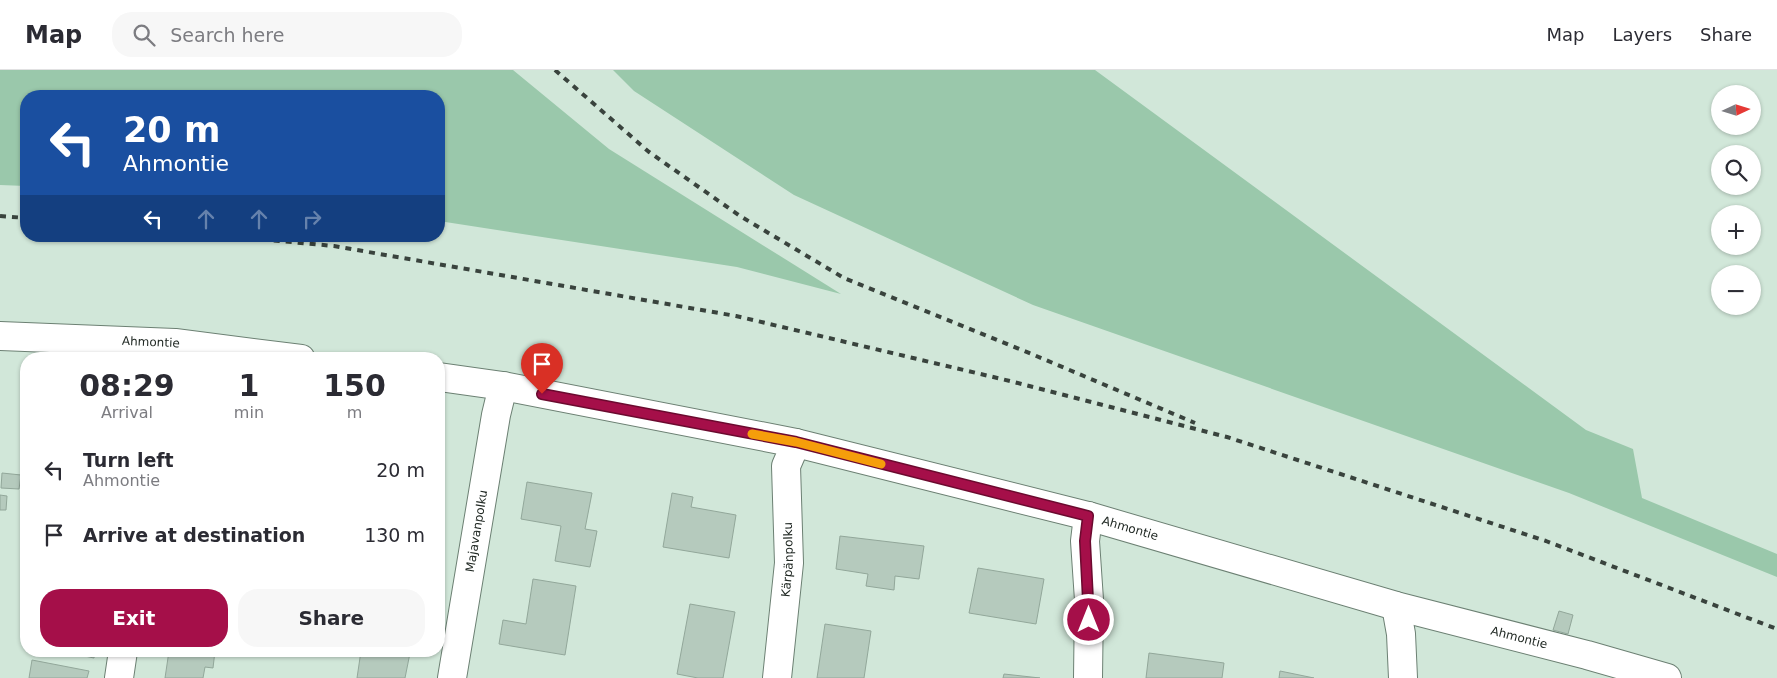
<!DOCTYPE html>
<meta charset="utf-8">
<style>
:root{--surface:#fff;--page:#f7f7f7;--text:#2b2b33;--muted:#7c7c81;--line:#e1e1e2;--accent:#a50f49}
body{margin:0;font-family:"DejaVu Sans",sans-serif;background:var(--page);color:var(--text);height:100vh;display:flex;flex-direction:column;font-size:19px;white-space:nowrap}
*{box-sizing:border-box;margin:0}
p{font-size:16px;color:var(--muted)}
.icon{flex:none;width:28px;height:28px;fill:none;stroke:currentColor;stroke-width:2;stroke-linecap:round;stroke-linejoin:round}
.map{position:relative;flex:1;overflow:hidden}
.side{position:absolute;left:20px;top:282px;width:425px;height:305px;display:flex;flex-direction:column;background:var(--surface);border-radius:20px;box-shadow:0 1px 4px #0004}
.side>*{flex:none}
.banner{position:absolute;left:20px;top:20px;width:425px;height:152px;border-radius:20px;box-shadow:0 1px 4px #0004;background:#1a4fa0;color:#fff;overflow:hidden}
.needle{width:32px;rotate:86deg}
.buttons{position:absolute;left:1711px;top:15px;display:grid;gap:10px}
.buttons a{display:grid;place-items:center;width:50px;height:50px;border-radius:50%;background:var(--surface);box-shadow:0 1px 4px #0004;font-size:25px}
.pin{position:absolute;display:grid;place-items:center;width:42px;height:42px;color:#fff;margin:-51px -21px;border-radius:50% 50% 50% 0;rotate:-45deg;box-shadow:0 0 5px #0007}
.pin .icon{rotate:45deg}
.me{position:absolute;width:55px;margin:-28px;rotate:0deg;stroke-linejoin:round;filter:drop-shadow(0 0 4px #0008)}
.turn{display:flex;align-items:center;gap:18px;height:105px;padding:0 20px;font-size:22px}
.turn .icon{width:65px;height:65px;stroke-width:2.5}
.turn b{display:block;font-size:35px;line-height:42px}
.lanes{display:flex;align-items:center;height:48px;padding:0 20px;background:#0003;justify-content:center;gap:25px;direction:ltr}
.lanes .off{opacity:.35}
.eta{display:flex;justify-content:space-evenly;align-items:center;height:85px;text-align:center}
.eta b{font-size:30px;font-weight:700;line-height:35px}
.action{display:flex;gap:10px;margin-top:auto;padding:10px 20px}
.action a{flex:1;height:58px;border-radius:20px;background:var(--accent);color:#fff;font-size:20px;font-weight:700;line-height:58px;text-align:center}
.action a+a{background:var(--page);color:var(--text)}
ul{padding:0;list-style:none}
li{display:flex;align-items:center;gap:15px;height:65px;padding:0 20px}
li div{flex:1}
li b{display:block;font-size:19px}
li em{font-style:normal}
header{display:flex;align-items:center;gap:30px;box-sizing:border-box;height:70px;padding:0 25px;background:var(--surface);border-bottom:1px solid var(--line)}
header strong{font-size:24px}
nav{display:flex;gap:28px;margin-inline-start:auto;font-size:18px}
.search{width:350px;height:45px;background:var(--page);display:flex;align-items:center;gap:12px;box-sizing:border-box;padding:0 18px;border-radius:20px;color:var(--muted);font-size:19px}
.map>svg:first-child{display:block}
.green{fill:#9ac8ab}
.building{fill:#b5cabd;stroke:#92a79a}
.lines{fill:none;stroke-linecap:round;stroke-linejoin:round}
.minor-casing{stroke:#6c8073;stroke-width:30}
.minor{stroke:#fff;stroke-width:28}
.rail{stroke:#39433d;stroke-width:4;stroke-dasharray:6 6;stroke-linecap:butt}
.route-casing{stroke:#6b0a2f;stroke-width:12}
.route{stroke:#a50f49;stroke-width:9}
.slow{stroke:#f59e0b;stroke-width:9}
.labels{text-anchor:middle;stroke-width:4.5;stroke-linejoin:round;paint-order:stroke}
.street-label{font-size:12px;fill:#212924;stroke:#d1e7d9}
</style>
<header>
<strong>Map</strong>
<div class="search"><svg class="icon" aria-label="search" viewBox="0 0 24 24"><circle cx="10" cy="10" r="6"/><path d="M15 15l6 6"/></svg>Search here</div>
<nav><a>Map</a><a>Layers</a><a>Share</a></nav>
</header>
<div class="map">
<svg width="1777" height="608" viewBox="0 0 1777 608">
<rect width="100%" height="100%" fill="#d1e7d9"/>
<g class="green">
<polygon points="0,0 513,0 609,79 841,224 737,197 439,151 439,26 26,26 26,116 0,115"/>
<polygon points="613,0 1095,0 1586,360 1633,379 1642,428 1777,484 1777,507 1569,423 1033,235 794,125 634,21"/>
</g>
<g class="building">
<polygon points="439,393 442,394 439,415"/>
<polygon points="2,403 21,405 19,419 1,418"/>
<polygon points="527,412 592,423 585,459 597,461 590,497 555,491 561,456 521,449"/>
<polygon points="672,423 693,427 691,437 736,445 729,488 663,477"/>
<polygon points="0,425 7,426 6,440 0,440"/>
<polygon points="840,466 924,476 919,509 895,506 894,520 866,516 868,504 836,499"/>
<polygon points="978,498 1044,509 1036,554 969,543"/>
<polygon points="533,509 576,516 565,585 499,574 503,550 526,554"/>
<polygon points="690,534 735,542 723,608 698,608 677,604"/>
<polygon points="1559,541 1573,545 1568,564 1553,560"/>
<polygon points="825,554 871,561 864,608 817,608"/>
<polygon points="80,581 95,581 94,588 80,585"/>
<polygon points="169,581 215,581 213,598 205,597 203,608 165,608"/>
<polygon points="361,581 410,583 405,608 357,608"/>
<polygon points="1149,583 1224,593 1222,608 1146,608"/>
<polygon points="32,590 89,601 87,608 29,608"/>
<polygon points="1280,601 1314,608 1279,608"/>
<polygon points="1004,604 1040,608 1003,608"/>
</g>
<g class="lines">
<g class="minor-casing">
<g id="minor">
<path id="s1" d="M0 266 175 273 301 289"/>
<path id="s2" d="M439 307 503 316 796 373 1088 446 1396 536 1587 585 1667 608"/>
<polyline points="1396,536 1401,564 1403,608"/>
<polyline points="119,608 123,581"/>
<path id="s3" d="M452 608 496 345 503 316"/>
<path id="s4" d="M777 608 789 493 786 396 796 373"/>
<polyline points="1088,608 1089,530 1085,471 1088,446"/>
</g>
</g>
<use href="#minor" class="minor"/>
<g class="rail">
<polyline points="555,0 649,82 740,146 844,208 1034,285 1195,353"/>
<polyline points="0,146 26,148"/>
<polyline points="226,166 334,176 736,246 1010,311 1227,367 1546,471 1777,559"/>
</g>
</g>
<g class="lines">
<g class="route-casing">
<polyline id="route" points="542,324 796,372 1088,446 1085,471 1089,550"/>
</g>
<use href="#route" class="route"/>
<polyline class="slow" points="752,364 796,372 881,394"/>
</g>
<g class="labels">
<g class="street-label">
<text dy="4" stroke="none"><textPath href="#s1" startOffset="151">Ahmontie</textPath></text>
<text dy="4" stroke="none"><textPath href="#s2" startOffset="708">Ahmontie</textPath></text>
<text dy="4" stroke="none"><textPath href="#s3" startOffset="149">Majavanpolku</textPath></text>
<text dy="4" stroke="none"><textPath href="#s4" startOffset="119">Kärpänpolku</textPath></text>
<text dy="4" stroke="none"><textPath href="#s2" startOffset="1112">Ahmontie</textPath></text>
</g>
</g>
</svg>
<div class="buttons">
<a><svg class="needle" viewBox="-14 -14 28 28"><path d="M0-13l5 13h-10z" fill="#e53935"/><path d="M0 13l5-13h-10z" fill="#7c7c81"/></svg></a>
<a><svg class="icon" aria-label="search" viewBox="0 0 24 24"><circle cx="10" cy="10" r="6"/><path d="M15 15l6 6"/></svg></a>
<a>+</a>
<a>−</a>
</div>
<div class="pin" style="left:542px;top:324px;background:#d93025"><svg class="icon" aria-label="arrive" viewBox="0 0 24 24"><path d="M6 21V4h12l-3 4 3 4H6"/></svg></div>
<svg class="me" style="left:1089px;top:550px" viewBox="-20 -20 40 40"><circle r="17" fill="#a50f49" stroke="#fff" stroke-width="3"/><path d="M0-11L8 9 0 5-8 9z" fill="#fff"/></svg>
<div class="banner">
<div class="turn"><svg class="icon" aria-label="left" viewBox="0 0 24 24"><path d="M17 20v-9H6M10 6l-5 5 5 5"/></svg><div><b>20 m</b>Ahmontie</div></div>
<div class="lanes"><svg class="icon" aria-label="left" viewBox="0 0 24 24"><path d="M17 20v-9H6M10 6l-5 5 5 5"/></svg><svg class="icon off" aria-label="ahead" viewBox="0 0 24 24"><path d="M12 20V5M6 11l6-6 6 6"/></svg><svg class="icon off" aria-label="ahead" viewBox="0 0 24 24"><path d="M12 20V5M6 11l6-6 6 6"/></svg><svg class="icon off" aria-label="right" viewBox="0 0 24 24"><path d="M7 20v-9h11M14 6l5 5-5 5"/></svg></div>
</div>
<section class="side">
<div class="eta">
<div><b>08:29</b><p>Arrival</p></div>
<div><b>1</b><p>min</p></div>
<div><b>150</b><p>m</p></div>
</div>
<ul>
<li><svg class="icon" aria-label="left" viewBox="0 0 24 24"><path d="M17 20v-9H6M10 6l-5 5 5 5"/></svg><div><b>Turn left</b><p>Ahmontie</p></div><em>20 m</em></li>
<li><svg class="icon" aria-label="arrive" viewBox="0 0 24 24"><path d="M6 21V4h12l-3 4 3 4H6"/></svg><div><b>Arrive at destination</b></div><em>130 m</em></li>
</ul>
<div class="action"><a>Exit</a><a>Share</a></div>
</section>
</div>
